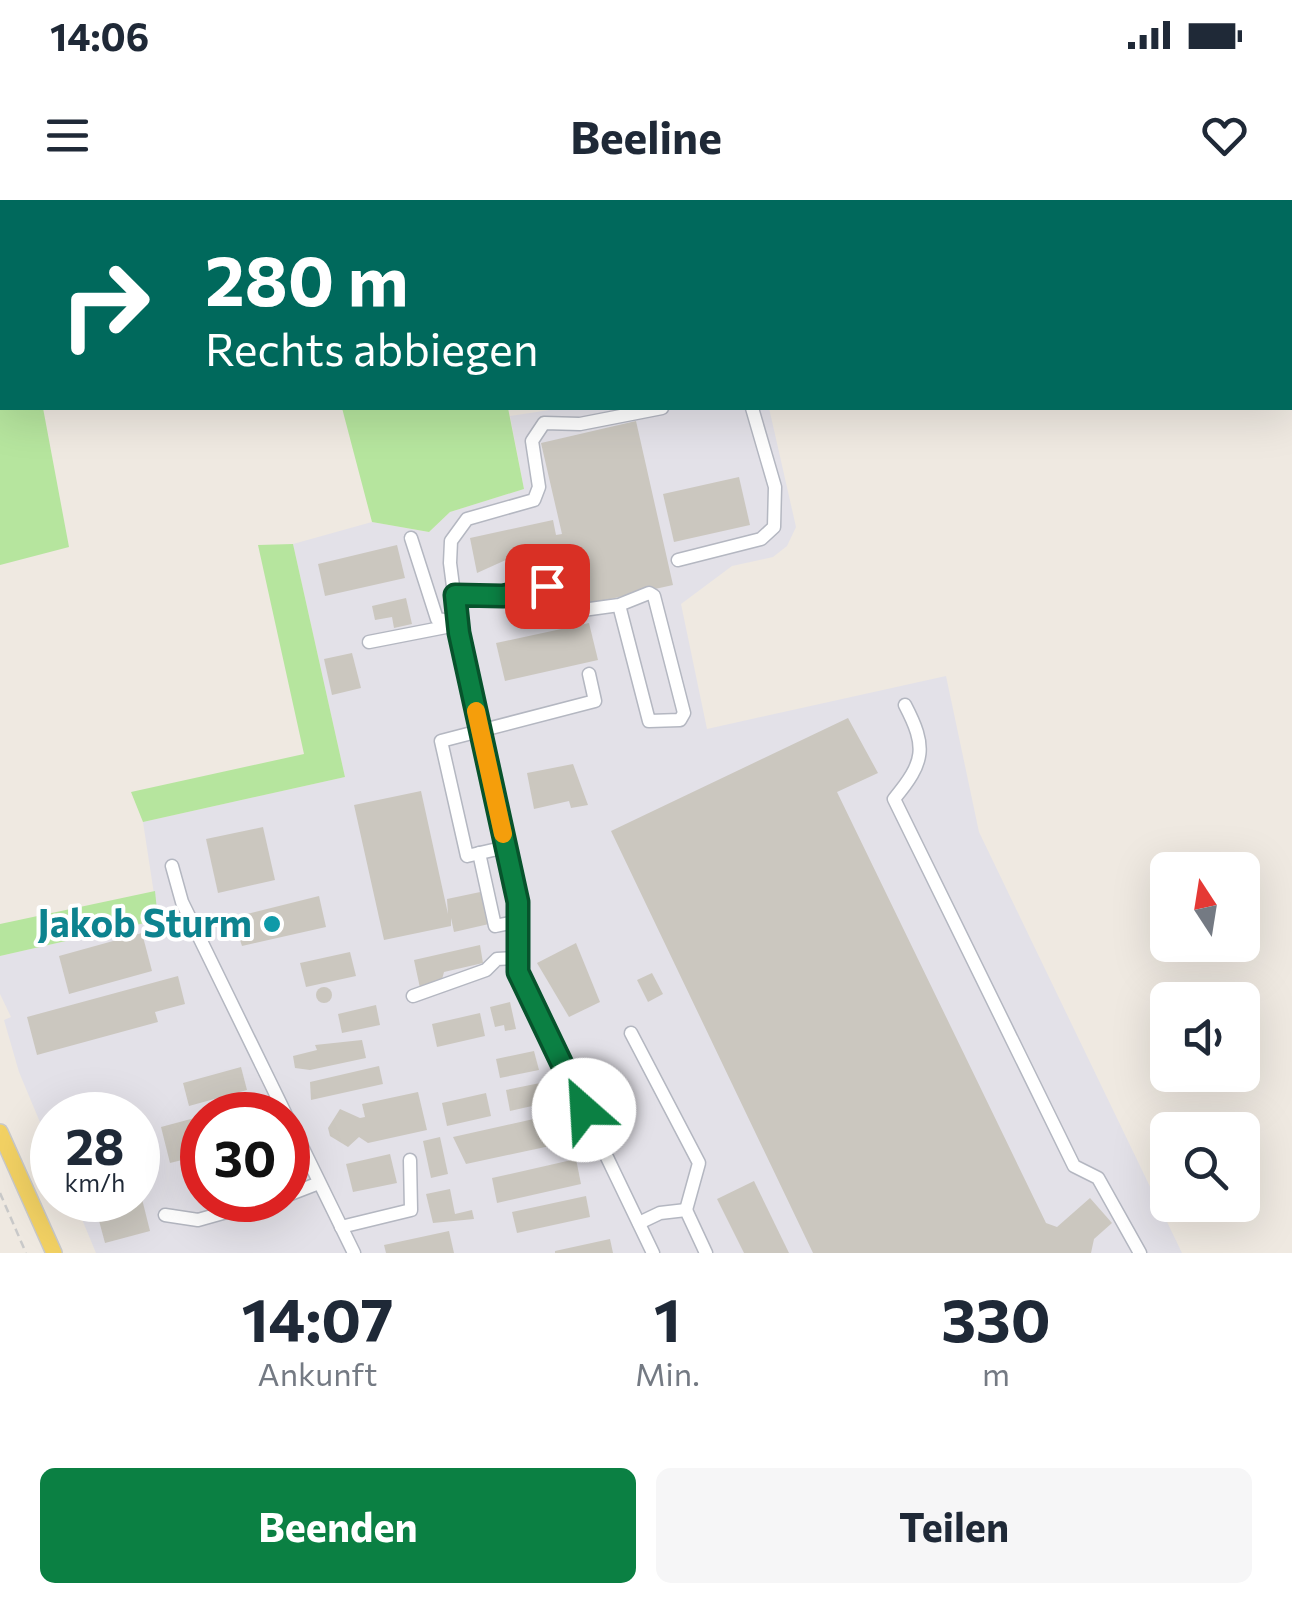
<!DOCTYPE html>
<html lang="de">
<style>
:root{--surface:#fff;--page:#f6f6f7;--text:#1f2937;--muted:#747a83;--accent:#0b8043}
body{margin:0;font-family:Commissioner,sans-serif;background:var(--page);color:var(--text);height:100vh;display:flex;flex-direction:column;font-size:38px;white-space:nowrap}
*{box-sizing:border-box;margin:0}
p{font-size:32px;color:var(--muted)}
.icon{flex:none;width:55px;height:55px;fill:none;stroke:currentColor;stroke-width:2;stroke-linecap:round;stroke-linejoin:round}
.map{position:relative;height:1053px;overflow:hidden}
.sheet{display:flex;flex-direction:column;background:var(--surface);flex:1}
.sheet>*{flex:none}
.hud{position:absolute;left:0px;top:0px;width:1292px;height:210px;box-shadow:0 10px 40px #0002;background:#00695c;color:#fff;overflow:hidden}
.needle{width:65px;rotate:348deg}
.controls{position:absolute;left:1150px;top:652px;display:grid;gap:20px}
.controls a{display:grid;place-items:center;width:110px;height:110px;border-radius:15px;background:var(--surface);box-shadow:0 10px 40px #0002;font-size:50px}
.speed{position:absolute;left:30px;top:892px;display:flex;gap:20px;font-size:50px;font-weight:700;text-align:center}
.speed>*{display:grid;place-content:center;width:130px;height:130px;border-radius:50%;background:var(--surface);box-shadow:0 10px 40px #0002;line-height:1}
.speed small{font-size:25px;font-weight:400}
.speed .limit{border:15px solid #d22;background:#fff;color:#111}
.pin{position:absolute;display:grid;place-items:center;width:85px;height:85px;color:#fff;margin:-42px;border-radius:20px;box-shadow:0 5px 15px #0006}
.me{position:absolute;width:110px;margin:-55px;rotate:334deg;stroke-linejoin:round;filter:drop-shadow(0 0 8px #0008)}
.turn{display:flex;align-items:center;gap:35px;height:210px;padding:0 40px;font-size:45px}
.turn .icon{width:130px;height:130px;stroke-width:2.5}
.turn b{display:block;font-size:70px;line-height:85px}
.eta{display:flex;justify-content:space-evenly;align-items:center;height:170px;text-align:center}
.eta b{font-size:60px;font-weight:700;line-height:70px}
.cta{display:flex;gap:20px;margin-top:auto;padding:20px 40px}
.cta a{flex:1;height:115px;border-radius:15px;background:var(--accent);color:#fff;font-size:40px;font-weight:700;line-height:115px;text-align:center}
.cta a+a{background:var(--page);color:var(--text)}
.status{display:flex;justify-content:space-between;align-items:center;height:70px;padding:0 50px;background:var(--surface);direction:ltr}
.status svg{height:28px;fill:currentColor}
header{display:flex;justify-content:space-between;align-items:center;height:130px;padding:0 40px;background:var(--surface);font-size:45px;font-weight:700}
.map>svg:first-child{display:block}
.industrial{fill:#e3e1e8;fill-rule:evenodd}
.green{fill:#b6e59e}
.building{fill:#cbc7bf}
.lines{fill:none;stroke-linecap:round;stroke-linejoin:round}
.minor-casing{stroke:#b4b7c1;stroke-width:15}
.major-casing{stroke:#c9c9c9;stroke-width:18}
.path{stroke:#c9c9c9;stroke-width:2.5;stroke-dasharray:8 5;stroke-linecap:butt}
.minor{stroke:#fff;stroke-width:12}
.major{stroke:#f2d163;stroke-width:15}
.route-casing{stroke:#07532c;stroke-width:25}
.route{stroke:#0b8043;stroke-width:18}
.slow{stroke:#f59e0b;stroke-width:18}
.culture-dot{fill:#0f9aa8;stroke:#fff;stroke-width:4}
.labels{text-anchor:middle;stroke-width:8;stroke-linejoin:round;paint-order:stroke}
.culture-label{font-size:38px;font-weight:bold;fill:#0d838f;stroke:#fff;text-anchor:end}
</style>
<div class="status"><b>14:06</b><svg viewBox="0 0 49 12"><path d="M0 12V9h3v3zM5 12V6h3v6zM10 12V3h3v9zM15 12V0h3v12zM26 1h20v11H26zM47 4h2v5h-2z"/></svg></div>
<header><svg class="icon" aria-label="menu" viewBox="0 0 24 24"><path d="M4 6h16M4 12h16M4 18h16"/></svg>Beeline<svg class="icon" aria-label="heart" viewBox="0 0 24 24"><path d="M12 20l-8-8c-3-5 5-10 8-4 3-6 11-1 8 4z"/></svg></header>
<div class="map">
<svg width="1292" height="1053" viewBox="0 0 1292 1053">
<rect width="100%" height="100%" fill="#efe9e1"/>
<path class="industrial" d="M563 208H769L796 327 787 346 773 357 732 366 681 404 707 529 946 476 979 632 1182 1053H96L74 1000H138V915H52V951L19 872 4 820 11 817 0 794V756L158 720 143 622 345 577 293 344 372 322 429 332 450 312 524 289 510 216ZM202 915H288V1000H202Z"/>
<g class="green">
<polygon points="0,198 2,208 43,208 69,347 0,365"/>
<polygon points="342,208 508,208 524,289 450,312 429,332 372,322"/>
<polygon points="293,344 345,577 143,622 131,592 304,554 258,345"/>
<polygon points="155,691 158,720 0,756 0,724"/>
</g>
<g class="building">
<polygon points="636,221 673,385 565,409 555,360 547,359 546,372 512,367 513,360 508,359 477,373 470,338 553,320 556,335 562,334 541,243"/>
<polygon points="739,277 750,325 674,342 663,294"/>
<polygon points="397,345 405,378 325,396 318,364"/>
<polygon points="406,398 412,424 394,428 392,417 375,420 372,406"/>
<polygon points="589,423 598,460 505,481 496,443"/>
<polygon points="352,453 361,488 332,495 324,459"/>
<polygon points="848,518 878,573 837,592 1046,1023 1057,1027 1090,998 1112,1023 1094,1039 1091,1053 813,1053 611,631"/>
<polygon points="573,564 588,605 571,608 569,601 534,609 527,573"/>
<polygon points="421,591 448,714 447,699 485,691 489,724 454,732 451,718 451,726 384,740 354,605"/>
<polygon points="263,627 275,680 218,693 206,639"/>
<polygon points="319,696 326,727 242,746 240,740 231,739 231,718"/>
<polygon points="142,733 152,771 69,794 59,756"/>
<polygon points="576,743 600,802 569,817 537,763"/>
<polygon points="480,745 483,763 444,772 441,783 420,788 414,760"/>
<polygon points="350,752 356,776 306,787 300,763"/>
<polygon points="652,773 663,794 648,802 637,780"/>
<polygon points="178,776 185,804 155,812 158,822 37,855 27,817"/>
<circle cx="324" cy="795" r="8"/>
<polygon points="510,802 516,829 505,831 504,825 495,827 490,807"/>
<polygon points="376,805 380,825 342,833 338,814"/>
<polygon points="480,813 485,836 437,847 432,824"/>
<polygon points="362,840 366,858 310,870 295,868 293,856 317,850 315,845"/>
<polygon points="534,851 539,870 500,878 496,859"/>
<polygon points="379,866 383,884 311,900 310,882"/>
<polygon points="241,867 247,890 189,906 183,883"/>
<polygon points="550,881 554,901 510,911 506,890"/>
<polygon points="418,892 427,930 368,943 359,937 348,947 330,936 328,928 340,909 360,918 365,917 362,904"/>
<polygon points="486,893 491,916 447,926 442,903"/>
<polygon points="565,912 569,931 547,936 550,946 503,956 466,964 453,937"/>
<polygon points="202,916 202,955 170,963 161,927"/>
<polygon points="440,937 448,974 431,978 423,941"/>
<polygon points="390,954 397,983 353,992 346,964"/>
<polygon points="576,959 581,984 497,1003 492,978"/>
<polygon points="754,981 789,1053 744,1053 717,999"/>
<polygon points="139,987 150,1031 105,1043 94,1002 138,1000"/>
<polygon points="450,989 455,1014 472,1010 474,1019 433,1023 426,994"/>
<polygon points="586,996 590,1017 517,1033 512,1012"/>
<polygon points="449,1031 454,1053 386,1053 384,1045"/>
<polygon points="610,1039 613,1053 555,1053 555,1051"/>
</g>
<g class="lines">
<g class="minor-casing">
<g id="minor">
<polyline points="411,338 437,419 458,422"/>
<polyline points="678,360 761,339 774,327 775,287 752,208"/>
<polyline points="455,395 503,396 551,387 561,413 619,405 649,521 680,520 684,513 654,396 649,393 619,405"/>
<polyline points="369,442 451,426"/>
<path d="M905 505C927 547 925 562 894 599L1074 966 1098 978 1140 1053"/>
<polyline points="506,647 467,656 441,541 595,501 589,474"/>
<polyline points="479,653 495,726 520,721"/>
<polyline points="172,666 182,702 286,915"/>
<polyline points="413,796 486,770 497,759 516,758"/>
<polyline points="631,833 699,963 686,1010"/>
<polyline points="288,918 354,1053"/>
<polyline points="288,995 319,983"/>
<polyline points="165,1015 198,1020 269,1000"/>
<polyline points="639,1023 660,1013 686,1010 706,1053"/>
<polyline points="341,1027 411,1010 410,960"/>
<polyline points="653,1053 518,772 518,702 459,433 450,363 451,341 467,319 534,300 539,287 532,241 544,223 580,224 662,208"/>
</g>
</g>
<g class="major-casing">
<polyline id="major" points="0,932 54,1053"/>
</g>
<g class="path">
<polyline points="184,0 185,2"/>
<polyline points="802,0 803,2"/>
<polyline points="1290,137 1292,136"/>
<polyline points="0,192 2,192"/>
<polyline points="0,993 26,1053"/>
</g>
<use href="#minor" class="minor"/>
<use href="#major" class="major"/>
</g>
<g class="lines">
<g class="route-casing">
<polyline id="route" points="547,386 503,396 455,395 459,433 518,702 518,772 584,910"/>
</g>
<use href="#route" class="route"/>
<polyline class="slow" points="476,511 503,634"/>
</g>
<circle class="culture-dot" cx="272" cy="724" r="10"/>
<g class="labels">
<g class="culture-label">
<text x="252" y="737">Jakob Sturm</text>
</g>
</g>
</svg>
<div class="controls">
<a><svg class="needle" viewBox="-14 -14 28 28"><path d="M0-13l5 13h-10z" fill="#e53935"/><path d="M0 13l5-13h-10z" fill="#747a83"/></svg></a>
<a><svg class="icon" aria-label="sound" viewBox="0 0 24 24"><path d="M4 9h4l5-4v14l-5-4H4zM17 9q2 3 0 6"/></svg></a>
<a><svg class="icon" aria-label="search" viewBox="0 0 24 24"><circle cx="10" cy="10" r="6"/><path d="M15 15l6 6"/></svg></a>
</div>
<div class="speed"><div>28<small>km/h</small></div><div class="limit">30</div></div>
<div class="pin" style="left:547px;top:386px;background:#d93025"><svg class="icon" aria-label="arrive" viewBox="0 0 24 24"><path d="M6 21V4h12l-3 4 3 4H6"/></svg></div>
<svg class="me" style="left:584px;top:910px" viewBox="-20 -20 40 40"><circle r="19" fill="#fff"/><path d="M0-13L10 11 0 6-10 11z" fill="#0b8043"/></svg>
<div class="hud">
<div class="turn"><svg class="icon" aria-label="right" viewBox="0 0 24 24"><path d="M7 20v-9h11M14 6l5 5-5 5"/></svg><div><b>280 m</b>Rechts abbiegen</div></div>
</div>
</div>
<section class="sheet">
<div class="eta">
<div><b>14:07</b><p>Ankunft</p></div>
<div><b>1</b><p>Min.</p></div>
<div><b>330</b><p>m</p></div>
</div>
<div class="cta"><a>Beenden</a><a>Teilen</a></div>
</section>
